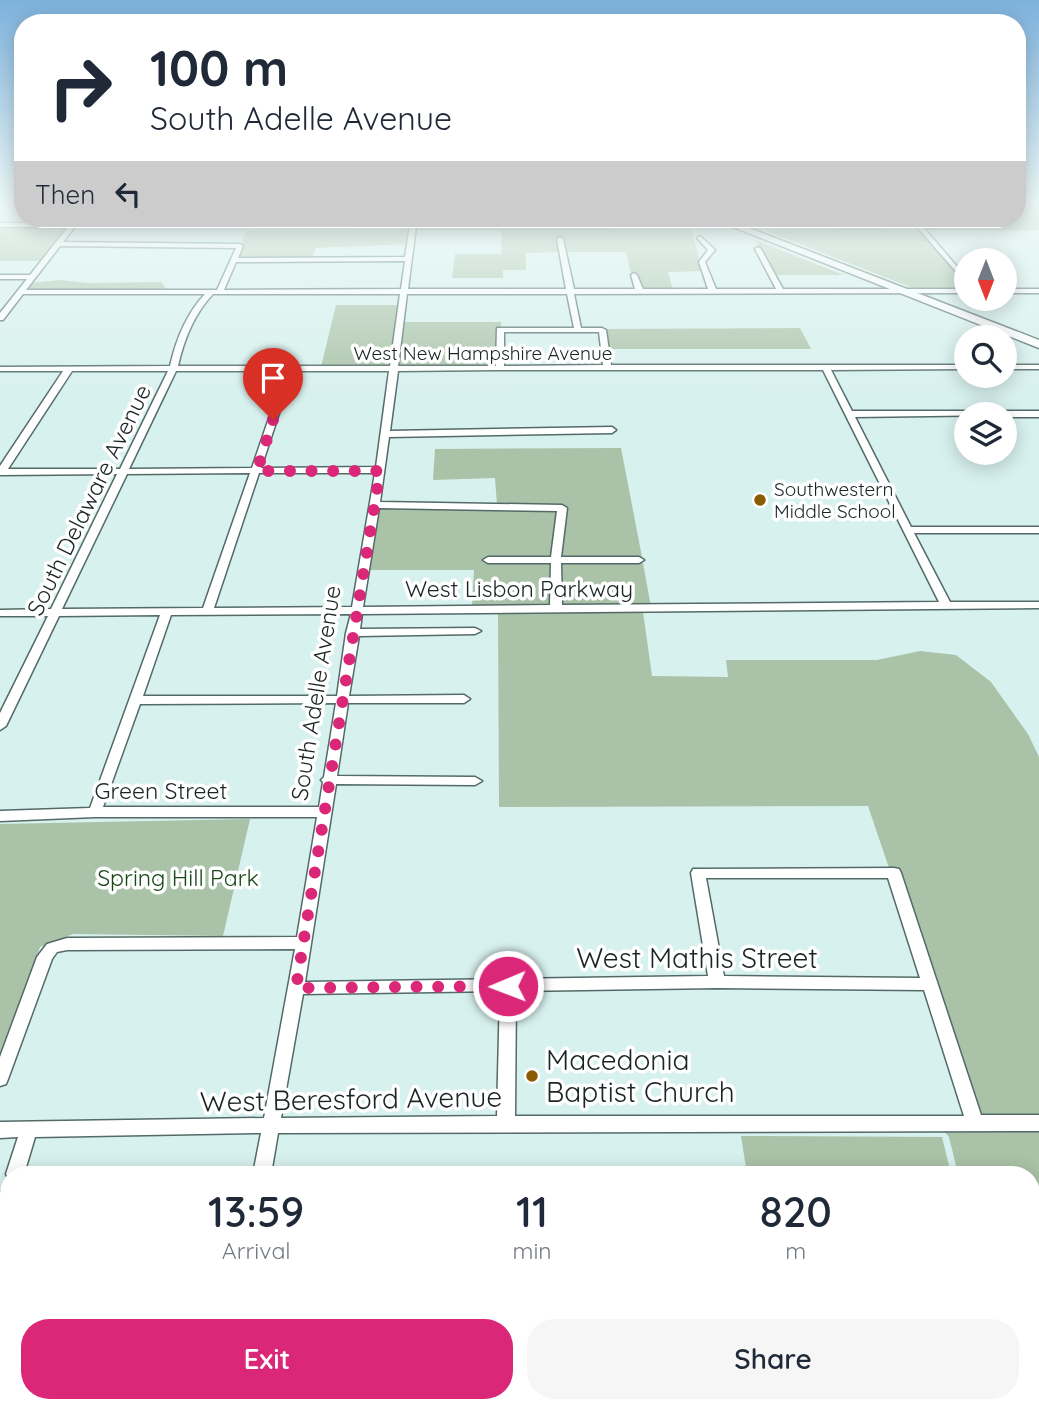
<!DOCTYPE html>
<style>
:root{--surface:#fff;--page:#f6f6f7;--text:#1f2937;--muted:#747a83;--accent:#db2777}
body{margin:0;font-family:Quicksand,sans-serif;background:var(--page);color:var(--text);height:100vh;display:flex;flex-direction:column;font-size:26px;white-space:nowrap}
*{box-sizing:border-box;margin:0}
p{font-size:23px;color:var(--muted)}
.icon{flex:none;width:38px;height:38px;fill:none;stroke:currentColor;stroke-width:2;stroke-linecap:round;stroke-linejoin:round}
.map{position:relative;flex:1;overflow:hidden}
.sheet{position:absolute;left:0px;top:1166px;width:1040px;height:247px;display:flex;flex-direction:column;background:var(--surface);border-radius:28px 28px 0 0;box-shadow:0 4px 18px #0003}
.sheet>*{flex:none}
.hud{position:absolute;left:14px;top:14px;width:1012px;height:214px;border-radius:28px;box-shadow:0 4px 18px #0003;background:#fff;color:var(--text);overflow:hidden}
.needle{width:46px;rotate:180deg}
.fabs{position:absolute;left:954px;top:248px;display:grid;gap:14px}
.fabs a{display:grid;place-items:center;width:63px;height:63px;border-radius:50%;background:var(--surface);box-shadow:0 4px 18px #0003;font-size:35px}
.pin{position:absolute;display:grid;place-items:center;width:60px;height:60px;color:#fff;margin:-72px -30px;border-radius:50% 50% 50% 0;rotate:-45deg;box-shadow:0 0 7px #0007}
.pin .icon{rotate:45deg}
.me{position:absolute;width:77px;margin:-38px;rotate:269deg;stroke-linejoin:round;filter:drop-shadow(0 0 5px #0008)}
.turn{display:flex;align-items:center;gap:24px;height:147px;padding:0 21px;font-size:32px}
.turn .icon{width:91px;height:91px;stroke-width:2.5}
.turn b{display:block;font-size:49px;line-height:60px}
.then{display:flex;align-items:center;height:66px;padding:0 21px;background:#0003;gap:14px;font-size:26px}
.eta{display:flex;justify-content:space-evenly;align-items:center;height:119px;text-align:center}
.eta b{font-size:42px;font-weight:600;line-height:49px}
.button{display:flex;gap:14px;margin-top:auto;padding:14px 21px}
.button a{flex:1;height:80px;border-radius:28px;background:var(--accent);color:#fff;font-size:28px;font-weight:600;line-height:80px;text-align:center}
.button a+a{background:var(--page);color:var(--text)}
.map>svg:first-child{display:block}
.green{fill:#aac2a7}
.lines{fill:none;stroke-linecap:round;stroke-linejoin:round}
.minor-casing{stroke:#536a68;stroke-width:3}
.highway-casing{stroke:#536a68;stroke-width:3}
.minor{fill:#fff;fill-rule:evenodd}
.highway{fill:#fff;fill-rule:evenodd}
.route{stroke:#db2777;stroke-width:12;stroke-dasharray:0 21.6}
.poi-dot{fill:#8b5b02;stroke:#fff;stroke-width:2.5}
.labels{text-anchor:middle;stroke-width:7;stroke-linejoin:round;paint-order:stroke}
.far-street-label{font-size:19px;fill:#1b2524;stroke:#fff}
.far-poi-label{font-size:19px;fill:#1b2524;stroke:#fff;text-anchor:start}
.street-label{font-size:23px;fill:#1b2524;stroke:#fff}
.park-label{font-size:23px;fill:#184917;stroke:#fff}
.near-street-label{font-size:28px;fill:#1b2524;stroke:#fff}
.near-poi-label{font-size:28px;fill:#1b2524;stroke:#fff;text-anchor:start}
</style>
<div class="map">
<svg width="1039" height="1412" viewBox="0 0 1039 1412">
<rect width="100%" height="100%" fill="#d7f1ee"/>
<g class="green">
<polygon points="1017,203 1039,203 1039,230 925,230 916,219 1017,219"/>
<polygon points="417,219 607,219 610,230 691,230 703,271 668,272 673,291 643,291 636,274 631,274 626,252 566,252 563,238 558,238 560,252 526,253 526,270 503,270 503,278 452,278 455,254 501,254 502,230 415,230"/>
<polygon points="833,219 874,219 883,230 919,230 966,285 966,290 918,290 764,230 839,230"/>
<polygon points="67,228 41,261 0,261 0,229"/>
<polygon points="409,230 407,244 316,248 312,258 237,258 246,231"/>
<polygon points="755,240 844,275 775,275"/>
<polygon points="59,280 89,283 161,282 168,291 25,291 31,283"/>
<polygon points="336,305 398,305 391,367 321,367"/>
<polygon points="403,322 501,322 501,328 496,329 496,367 399,367"/>
<polygon points="800,328 811,349 609,349 606,329"/>
<polygon points="621,448 642,557 561,556 566,506 497,505 495,478 433,480 435,449"/>
<polygon points="378,508 557,511 552,556 484,558 484,563 552,562 551,607 472,607 474,570 367,570"/>
<polygon points="561,562 643,563 650,602 654,605 561,607"/>
<polygon points="643,612 652,676 728,677 726,660 877,660 920,651 956,655 991,682 1028,734 1039,757 1039,1115 980,1115 899,868 889,868 868,806 499,807 498,614"/>
<polygon points="250,819 223,936 73,934 40,947 0,1058 0,824"/>
<polygon points="1039,1130 1039,1353 1031,1353 1031,1174 958,1174 949,1137 944,1131"/>
<polygon points="741,1136 942,1137 951,1174 747,1174"/>
<polygon points="545,1404 736,1404 738,1412 545,1412"/>
</g>
<g class="lines">
<g class="minor-casing">
<g id="minor">
<path d="M75 219H81L63 242 240 244 243 246 238 258 405 257 411 219H417L408 289H566L557 239 560 237 563 239 574 289H635L631 275 634 273 637 275 643 289H708L699 262 708 250 697 238 700 236 715 250 705 262 716 289H776L755 249 758 247 761 249 783 289H966V293L574 294 581 328H602L606 330 611 365H966V369L831 370 852 411H1039V417H1004V415L855 417 911 527H1039V533H914L950 602H1039V608L362 614 360 629 475 628 481 631 475 634 359 636 349 696 464 695 470 699 464 703H348L337 776 475 777 482 781 475 785 336 784 305 982 708 976 691 873 693 869 894 868 899 869 901 873 981 1115H1039V1131L278 1133 271 1174H253L261 1133 35 1137 24 1174H9V1180L6 1174 18 1137 0 1138V1122L264 1118 295 949 67 950 57 952 52 959 8 1079 6 1084 0 1086V1057L37 957 47 944 67 938 297 937 317 817H95L0 821V811L90 808 160 615 59 616 6 726 0 730V713L48 616H0V610L51 609 117 474 0 475V466L63 371H0V367L170 366C176 340 186 314 205 294H23L3 320H0V313L27 279H0V275H30L68 227H0V223H71ZM60 246 236 248 217 290H26ZM405 261 401 289 224 290 236 262ZM213 294H400L390 366H178C184 339 194 314 213 294ZM407 294H567L574 328H497L496 366H398ZM504 332H599L603 365 504 366ZM497 370H823L939 602 562 605 561 563H639L644 560 639 557H561L567 508 562 505 380 502 389 437 612 433 616 430 612 427 390 431 398 371ZM72 371H168L120 469H8ZM176 371H285L252 468 129 469ZM293 371H389L376 467 261 468ZM250 473 203 608 62 609 127 474ZM259 473H375L352 607 214 608ZM379 508 557 511 551 557H488L483 560 488 563H551L550 605 363 607ZM351 614 346 633 337 696H143L171 615ZM336 703 324 777 321 780 323 782 319 807H103L140 704ZM706 878H888L920 978 724 976ZM717 988 924 990 964 1116H515L516 991ZM500 991 497 1116 281 1118 303 994Z"/>
<polygon points="910,219 916,219 966,277 966,283"/>
<rect x="1004" y="289" width="35" height="4"/>
<rect x="1004" y="365" width="35" height="4"/>
<polygon points="9,1186 9,1223 7,1228 0,1231 0,1194 3,1188"/>
<polygon points="215,1404 235,1404 234,1412 214,1412"/>
</g>
</g>
<g class="highway-casing">
<polygon id="highway" points="713,219 726,219 1039,340 1039,348"/>
</g>
<use href="#minor" class="minor"/>
<use href="#highway" class="highway"/>
</g>
<linearGradient id="sky" x2="0" y2="1"><stop stop-color="#7db1dc"/><stop offset="0.51" stop-color="#edf9f7"/><stop offset="1" stop-color="#edf9f7" stop-opacity="0"/></linearGradient>
<rect width="1039" height="400" fill="url(#sky)"/>
<g class="lines">
<polyline class="route" points="273,420 257,471 380,471 296,988 508,986"/>
</g>
<g class="poi-dot">
<circle cx="760" cy="500" r="7"/>
<circle cx="532" cy="1076" r="7"/>
</g>
<g class="labels">
<g class="far-street-label">
<text x="483" y="360">West New Hampshire Avenue</text>
</g>
<g class="far-poi-label">
<text x="774" y="496">Southwestern<tspan x="774" dy="22">Middle School</tspan></text>
</g>
<g class="street-label">
<text transform="translate(89 500) rotate(-64)" y="8">South Delaware Avenue</text>
<text x="519" y="597">West Lisbon Parkway</text>
<text transform="translate(316 693) rotate(-81)" y="8">South Adelle Avenue</text>
<text x="161" y="799">Green Street</text>
</g>
<g class="park-label">
<text x="178" y="886">Spring Hill Park</text>
</g>
<g class="near-street-label">
<text x="697" y="968">West Mathis Street</text>
<text transform="translate(351 1099) rotate(-1)" y="10">West Beresford Avenue</text>
</g>
<g class="near-poi-label">
<text x="546" y="1070">Macedonia<tspan x="546" dy="32">Baptist Church</tspan></text>
</g>
</g>
</svg>
<div class="fabs">
<a><svg class="needle" viewBox="-14 -14 28 28"><path d="M0-13l5 13h-10z" fill="#e53935"/><path d="M0 13l5-13h-10z" fill="#747a83"/></svg></a>
<a><svg class="icon" aria-label="search" viewBox="0 0 24 24"><circle cx="10" cy="10" r="6"/><path d="M15 15l6 6"/></svg></a>
<a><svg class="icon" aria-label="layers" viewBox="0 0 24 24"><path d="M12 4l9 5-9 5-9-5zM3 14l9 5 9-5"/></svg></a>
</div>
<div class="pin" style="left:273px;top:420px;background:#d93025"><svg class="icon" aria-label="arrive" viewBox="0 0 24 24"><path d="M6 21V4h12l-3 4 3 4H6"/></svg></div>
<svg class="me" style="left:508px;top:986px" viewBox="-20 -20 40 40"><circle r="17" fill="#db2777" stroke="#fff" stroke-width="3"/><path d="M0-11L8 9 0 5-8 9z" fill="#fff"/></svg>
<div class="hud">
<div class="turn"><svg class="icon" aria-label="right" viewBox="0 0 24 24"><path d="M7 20v-9h11M14 6l5 5-5 5"/></svg><div><b>100 m</b>South Adelle Avenue</div></div>
<div class="then">Then<svg class="icon" aria-label="left" viewBox="0 0 24 24"><path d="M17 20v-9H6M10 6l-5 5 5 5"/></svg></div>
</div>
<section class="sheet">
<div class="eta">
<div><b>13:59</b><p>Arrival</p></div>
<div><b>11</b><p>min</p></div>
<div><b>820</b><p>m</p></div>
</div>
<div class="button"><a>Exit</a><a>Share</a></div>
</section>
</div>
